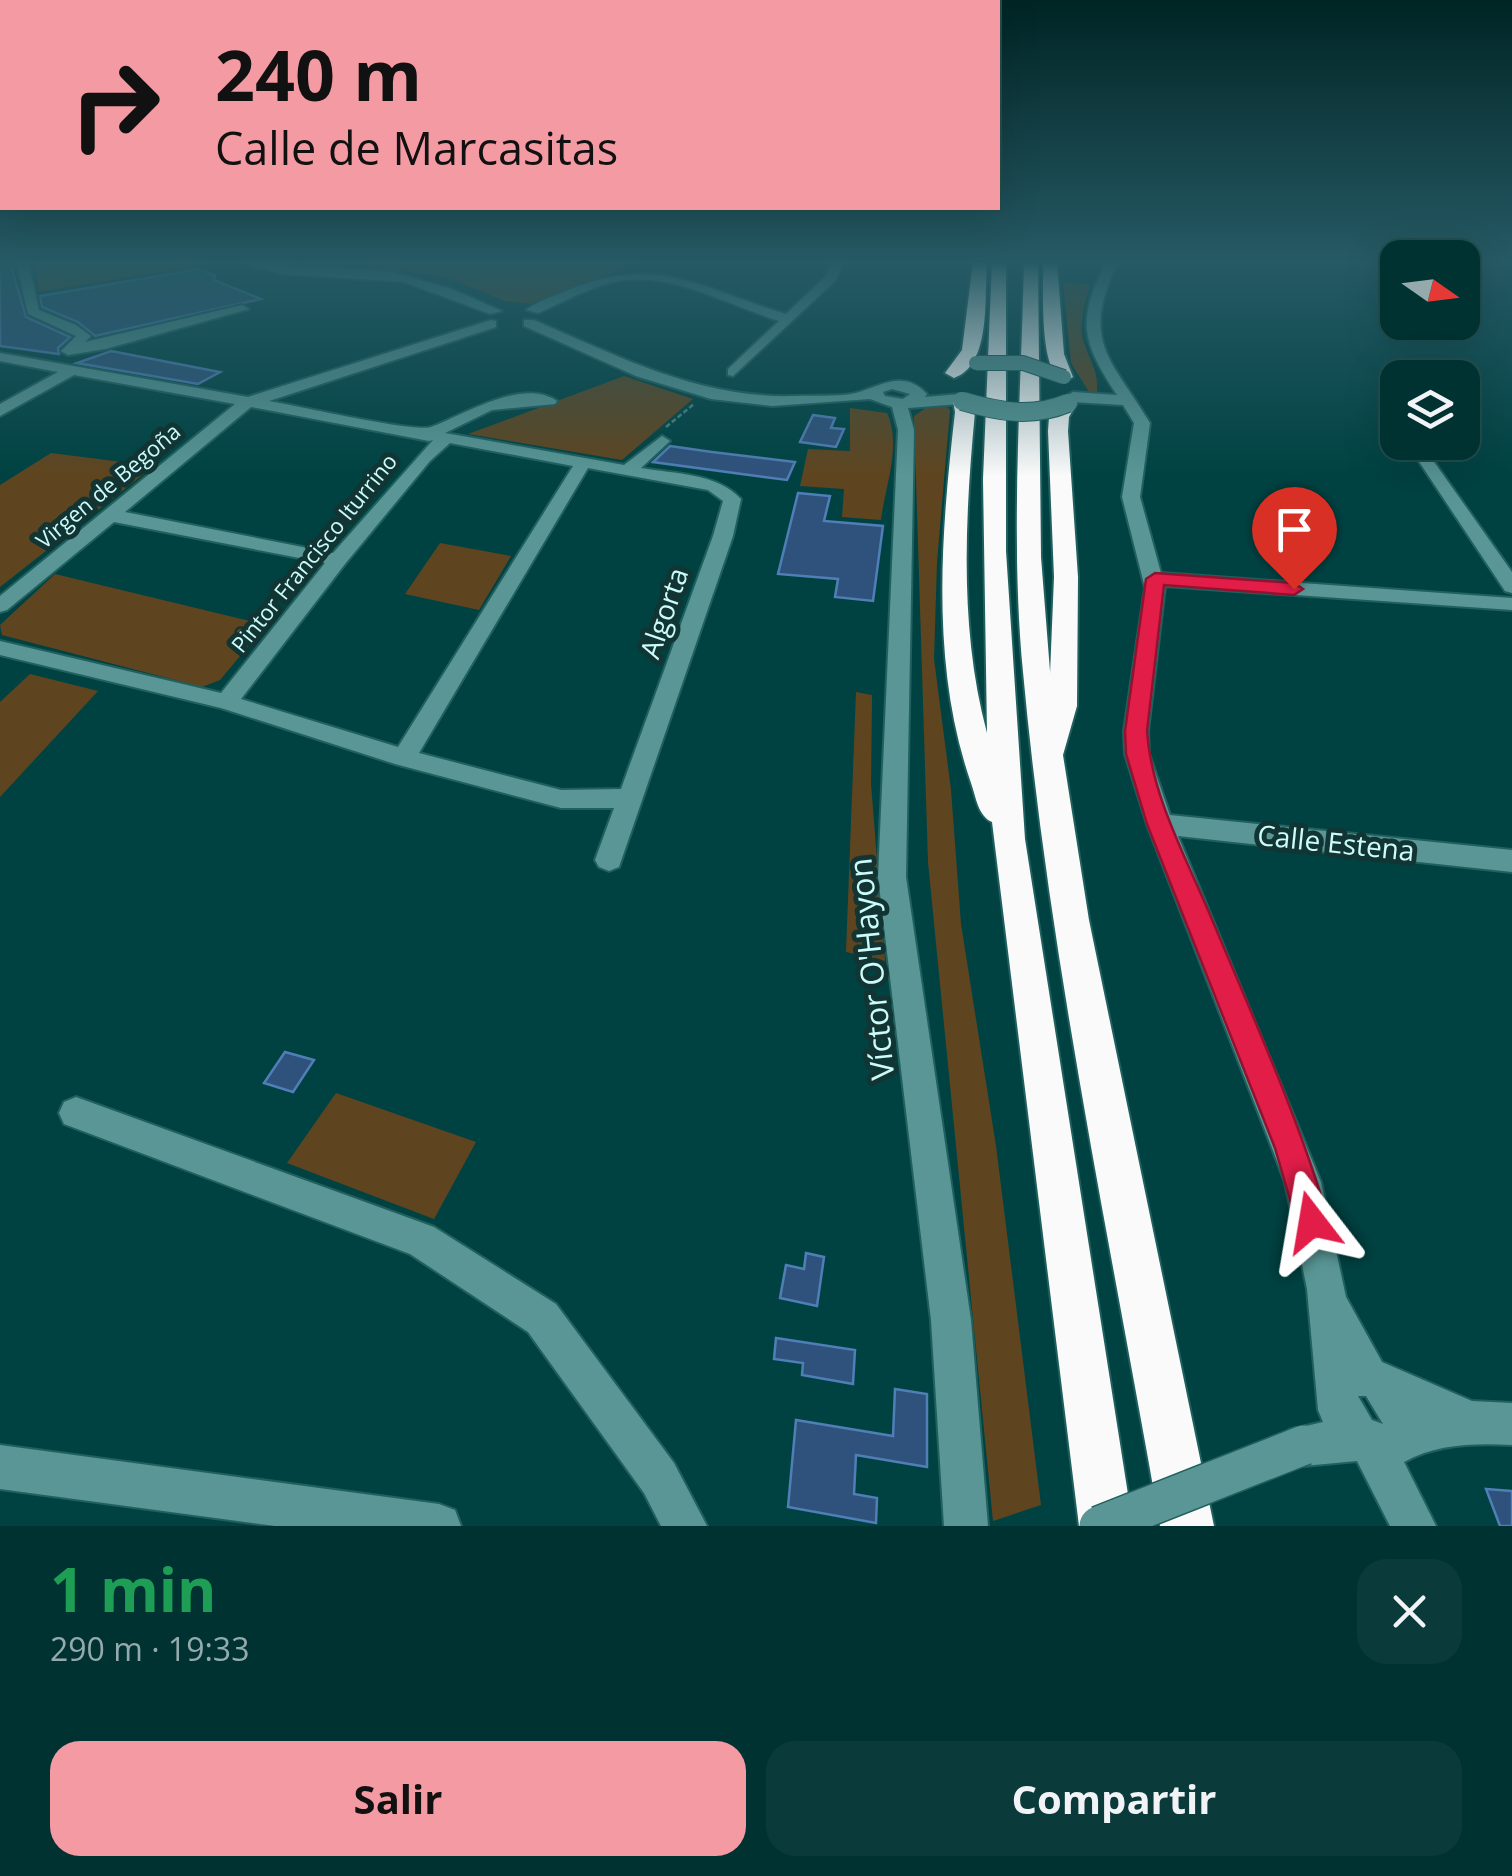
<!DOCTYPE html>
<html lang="es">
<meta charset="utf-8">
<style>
:root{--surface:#003232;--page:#0a3a3a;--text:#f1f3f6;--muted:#95aaac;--line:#224d4d;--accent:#f49aa3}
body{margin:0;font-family:"Open Sans",sans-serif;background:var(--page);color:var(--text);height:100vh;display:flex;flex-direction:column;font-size:38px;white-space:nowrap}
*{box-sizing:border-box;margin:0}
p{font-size:32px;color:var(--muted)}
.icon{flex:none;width:55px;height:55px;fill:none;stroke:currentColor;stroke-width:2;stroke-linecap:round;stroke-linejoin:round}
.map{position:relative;height:1526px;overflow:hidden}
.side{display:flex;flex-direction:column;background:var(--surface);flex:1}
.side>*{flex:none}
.hud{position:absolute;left:0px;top:0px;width:1000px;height:210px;box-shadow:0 10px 40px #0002,0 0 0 2px var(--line);background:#f49aa3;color:#111;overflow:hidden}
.needle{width:65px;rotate:104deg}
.fabs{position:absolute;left:1380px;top:240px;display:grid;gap:20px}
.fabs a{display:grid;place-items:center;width:100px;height:100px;border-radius:20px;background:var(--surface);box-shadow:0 10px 40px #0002,0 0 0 2px var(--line);font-size:50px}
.pin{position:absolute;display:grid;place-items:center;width:85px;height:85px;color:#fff;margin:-102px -42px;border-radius:50% 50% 50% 0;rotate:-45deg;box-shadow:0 0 10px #0007}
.pin .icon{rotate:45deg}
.me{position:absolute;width:110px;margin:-55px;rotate:346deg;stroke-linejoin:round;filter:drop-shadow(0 0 8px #0008)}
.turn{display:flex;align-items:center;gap:35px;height:210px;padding:0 50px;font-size:45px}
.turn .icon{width:130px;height:130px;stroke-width:2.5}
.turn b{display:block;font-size:70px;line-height:85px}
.round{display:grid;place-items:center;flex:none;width:105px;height:105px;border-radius:30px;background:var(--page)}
.head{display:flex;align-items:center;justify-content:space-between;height:170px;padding:0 50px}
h1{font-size:60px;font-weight:700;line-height:75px;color:#1e9e55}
.cta{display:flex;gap:20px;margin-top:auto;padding:20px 50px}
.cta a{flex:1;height:115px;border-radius:30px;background:var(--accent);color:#111;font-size:40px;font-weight:700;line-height:115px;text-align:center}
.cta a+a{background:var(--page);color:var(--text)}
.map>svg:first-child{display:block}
.green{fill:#5f451f}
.building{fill:#2f527c;stroke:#507eb6;stroke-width:2.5}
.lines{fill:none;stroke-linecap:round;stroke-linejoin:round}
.minor-casing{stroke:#20605f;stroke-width:4}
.highway-casing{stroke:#20605f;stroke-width:4}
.path{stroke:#478382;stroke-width:2.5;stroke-dasharray:5 2.5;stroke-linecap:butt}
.minor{fill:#599695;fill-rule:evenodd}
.highway{fill:#fafafa;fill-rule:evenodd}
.minor-bridge-far2-casing{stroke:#20605f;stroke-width:16;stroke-linecap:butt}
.minor-bridge-far1-casing{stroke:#20605f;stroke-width:20;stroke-linecap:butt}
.minor-bridge-casing{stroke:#20605f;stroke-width:42;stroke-linecap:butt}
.minor-bridge-far2{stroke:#599695;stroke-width:14}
.minor-bridge-far1{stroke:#599695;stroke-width:18}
.minor-bridge{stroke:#599695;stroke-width:39}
.route{fill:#e11d48;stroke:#92132f;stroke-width:2.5}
.labels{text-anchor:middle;stroke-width:10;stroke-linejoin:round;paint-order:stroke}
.far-street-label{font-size:22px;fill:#cbfbfa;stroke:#123534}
.street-label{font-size:28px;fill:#cbfbfa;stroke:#123534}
.near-street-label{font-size:32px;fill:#cbfbfa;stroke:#123534}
</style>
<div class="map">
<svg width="1512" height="1526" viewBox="0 0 1512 1526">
<rect width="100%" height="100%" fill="#004242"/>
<g class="green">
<polygon points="35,262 200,262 205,265 39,292"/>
<polygon points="302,262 641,262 530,304 505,301 448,278 393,269 313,268"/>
<path d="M1063 282 1090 285C1085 303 1078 324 1084 343 1090 361 1099 372 1097 392H1089L1071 363Z"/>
<polygon points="624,376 693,399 622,460 468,434"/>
<polygon points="930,405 946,406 950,410 937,562 934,659 951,790 961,924 996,1146 1041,1505 993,1521 928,862 914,416"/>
<path d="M850 408 887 413C902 446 885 486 881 520L842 517 844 489 800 486 808 449 850 451Z"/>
<polygon points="51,453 154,466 0,587 0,485"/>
<polygon points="440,543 511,556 479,610 405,594"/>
<polygon points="55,574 266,625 220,680 202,687 2,635 0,625"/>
<polygon points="30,674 98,691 0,797 0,702"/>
<polygon points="856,692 872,695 871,784 885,961 846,952"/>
<polygon points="336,1093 476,1142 434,1219 287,1163"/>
</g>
<g class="building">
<polygon points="0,262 10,262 26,317 70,337 58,348 59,354 0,346"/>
<polygon points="200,269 215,276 214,280 261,299 95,336 78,322 42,307 40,296"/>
<polygon points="111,351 220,372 198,384 77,363"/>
<polygon points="813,415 835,418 831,428 844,429 836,447 800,442"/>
<polygon points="670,446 712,452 795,462 787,480 653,462"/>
<polygon points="798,493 830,496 824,521 883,526 873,601 835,597 838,579 778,574"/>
<polygon points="285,1052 314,1060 293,1092 264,1083"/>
<polygon points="806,1253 824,1257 817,1306 780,1298 786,1265 804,1269"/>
<polygon points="776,1338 855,1350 853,1384 802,1375 803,1363 774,1359"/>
<polygon points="895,1389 927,1394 927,1467 856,1455 854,1494 877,1498 876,1523 788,1507 796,1420 893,1436"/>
<polygon points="1486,1489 1512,1491 1512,1526 1500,1526"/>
</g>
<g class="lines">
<g class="minor-casing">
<g id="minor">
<polygon points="16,262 28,262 39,310 76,325 91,336 85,342 242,305 249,309 105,349 68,355 61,351 76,336 28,314"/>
<polygon points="240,262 392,272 449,288 502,311 490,314 404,282 282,274"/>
<path d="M831 262H843L836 280 733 376 728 375V369L779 321C728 305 673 272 619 281 591 286 564 302 538 313L526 310C538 301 554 296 568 290 656 253 703 289 786 314L826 276Z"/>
<path d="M1106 262H1118C1080 342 1110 357 1150 423L1140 497 1161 573 1512 598V610L1165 586 1148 731 1149 754 1170 815 1512 850V872L1178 836 1321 1182 1346 1297 1382 1362 1472 1401 1512 1403V1445C1474 1443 1436 1444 1404 1462L1436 1526H1390L1357 1461 1304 1466 1289 1460 1283 1445 1289 1430 1323 1422 1318 1410 1307 1289 1285 1182 1147 824 1125 754 1124 731 1145 588 1122 497 1134 423 1123 405 1073 402 1065 397 1073 392 1117 395C1082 342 1076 321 1106 262ZM1358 1396H1366L1383 1424 1372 1420Z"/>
<path d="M491 320 496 321V327L269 401C294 405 416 433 431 427 463 415 523 377 557 401L555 404 492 410 445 433 624 465 662 436 670 441 641 468C675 474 717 473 741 499L733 536 619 867 609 871 599 867 595 860 614 808H561L395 764 221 708 0 655V641L221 693 325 563 114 522 7 610 0 612V596L235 404 74 375 0 416V404L58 372 0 361V353L248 397ZM251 407 429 441 433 440 333 553 125 512ZM450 443 573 466 398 747 241 699 345 564 430 461ZM588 468 708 490 723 501 713 536 621 789 561 790 419 753Z"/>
<path d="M524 320H534C620 357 700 399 796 396 817 395 846 398 865 390 887 382 907 372 927 394L925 397 960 394 968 399 960 404 908 408 914 430 906 877 971 1320 988 1526H944L931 1320 878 877 898 430 892 407 870 399 772 406 711 399 636 376 524 326ZM892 389 910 394 903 399 885 396 883 392Z"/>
<polygon points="1406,442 1420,442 1512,572 1512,593 1505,591"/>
<polygon points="76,1097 434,1227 556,1304 674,1463 707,1526 661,1526 644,1493 528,1332 410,1254 64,1124 59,1113 64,1102"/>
<polygon points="0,1445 439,1504 455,1510 461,1526 275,1526 0,1489"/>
</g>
</g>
<g class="highway-casing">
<g id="highway">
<path d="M973 262H987C984 296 992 365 954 378L945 373 962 350Z"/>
<path d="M992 262H1006V551L1025 839 1133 1526H1079L992 822C978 816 976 797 971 783 930 665 941 534 955 412L953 401 962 395 969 397 975 412C965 518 959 629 987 733L983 479Z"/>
<path d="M1024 262H1038L1041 557 1050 671V674L1054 577 1048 431 1049 417 1061 399 1068 397 1077 403 1069 417 1068 431 1078 577 1077 706 1063 755 1089 920 1214 1526H1160C1111 1245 1049 956 1023 672 1010 537 1021 398 1024 262Z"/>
<path d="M1043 262H1057L1064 354 1073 377 1064 382C1038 372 1044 289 1043 262Z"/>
</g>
</g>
<polyline class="path" points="666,427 694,404"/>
<use href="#minor" class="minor"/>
<use href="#highway" class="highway"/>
<g class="minor-bridge-far2-casing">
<g id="minor-bridge-far2">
<polyline points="976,363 1023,363 1064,377"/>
<polyline points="962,401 970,403"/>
</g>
</g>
<g class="minor-bridge-far1-casing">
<path id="minor-bridge-far1" d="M962 401C999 412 1032 418 1068 403"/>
</g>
<g class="minor-bridge-casing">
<polyline id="minor-bridge" points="1099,1526 1304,1445"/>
</g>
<use href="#minor-bridge-far2" class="minor-bridge-far2"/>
<use href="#minor-bridge-far1" class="minor-bridge-far1"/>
<use href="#minor-bridge" class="minor-bridge"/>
</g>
<linearGradient id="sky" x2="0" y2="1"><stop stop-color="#002424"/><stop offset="0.55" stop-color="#265a65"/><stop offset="1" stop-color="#265a65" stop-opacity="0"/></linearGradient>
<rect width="1512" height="476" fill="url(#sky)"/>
<path class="route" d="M1155 573 1294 583 1303 589 1294 595 1164 585 1147 731C1151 793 1184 854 1208 910 1251 1013 1298 1115 1329 1222L1324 1234 1312 1239 1300 1234 1275 1148 1147 824 1126 754 1125 731 1146 579Z"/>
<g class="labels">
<g class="far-street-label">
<text transform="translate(108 486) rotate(-40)" y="8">Virgen de Begoña</text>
<text transform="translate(314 553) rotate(-51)" y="8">Pintor Francisco Iturrino</text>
</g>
<g class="street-label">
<text transform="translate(664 613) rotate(-71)" y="10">Algorta</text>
<text transform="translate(1336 843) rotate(6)" y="10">Calle Estena</text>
</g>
<g class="near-street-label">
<text transform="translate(872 969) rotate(-96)" y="11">Víctor O'Hayon</text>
</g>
</g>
</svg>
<div class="fabs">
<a><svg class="needle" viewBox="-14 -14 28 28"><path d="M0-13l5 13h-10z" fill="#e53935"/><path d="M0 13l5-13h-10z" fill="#95aaac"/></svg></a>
<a><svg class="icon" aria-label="layers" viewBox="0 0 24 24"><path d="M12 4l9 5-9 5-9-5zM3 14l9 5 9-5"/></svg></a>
</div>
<div class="pin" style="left:1294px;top:589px;background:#d93025"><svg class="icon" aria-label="arrive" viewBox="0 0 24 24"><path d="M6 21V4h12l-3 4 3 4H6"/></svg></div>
<svg class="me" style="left:1312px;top:1222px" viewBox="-20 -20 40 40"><path d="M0-17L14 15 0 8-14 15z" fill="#e11d48" stroke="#fff" stroke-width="4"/></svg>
<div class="hud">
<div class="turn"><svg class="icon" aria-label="right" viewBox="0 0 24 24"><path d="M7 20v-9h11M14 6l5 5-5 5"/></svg><div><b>240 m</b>Calle de Marcasitas</div></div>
</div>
</div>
<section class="side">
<div class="head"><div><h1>1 min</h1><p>290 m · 19:33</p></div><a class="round"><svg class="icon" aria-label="close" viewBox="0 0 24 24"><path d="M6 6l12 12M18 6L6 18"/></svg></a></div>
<div class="cta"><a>Salir</a><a>Compartir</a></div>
</section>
